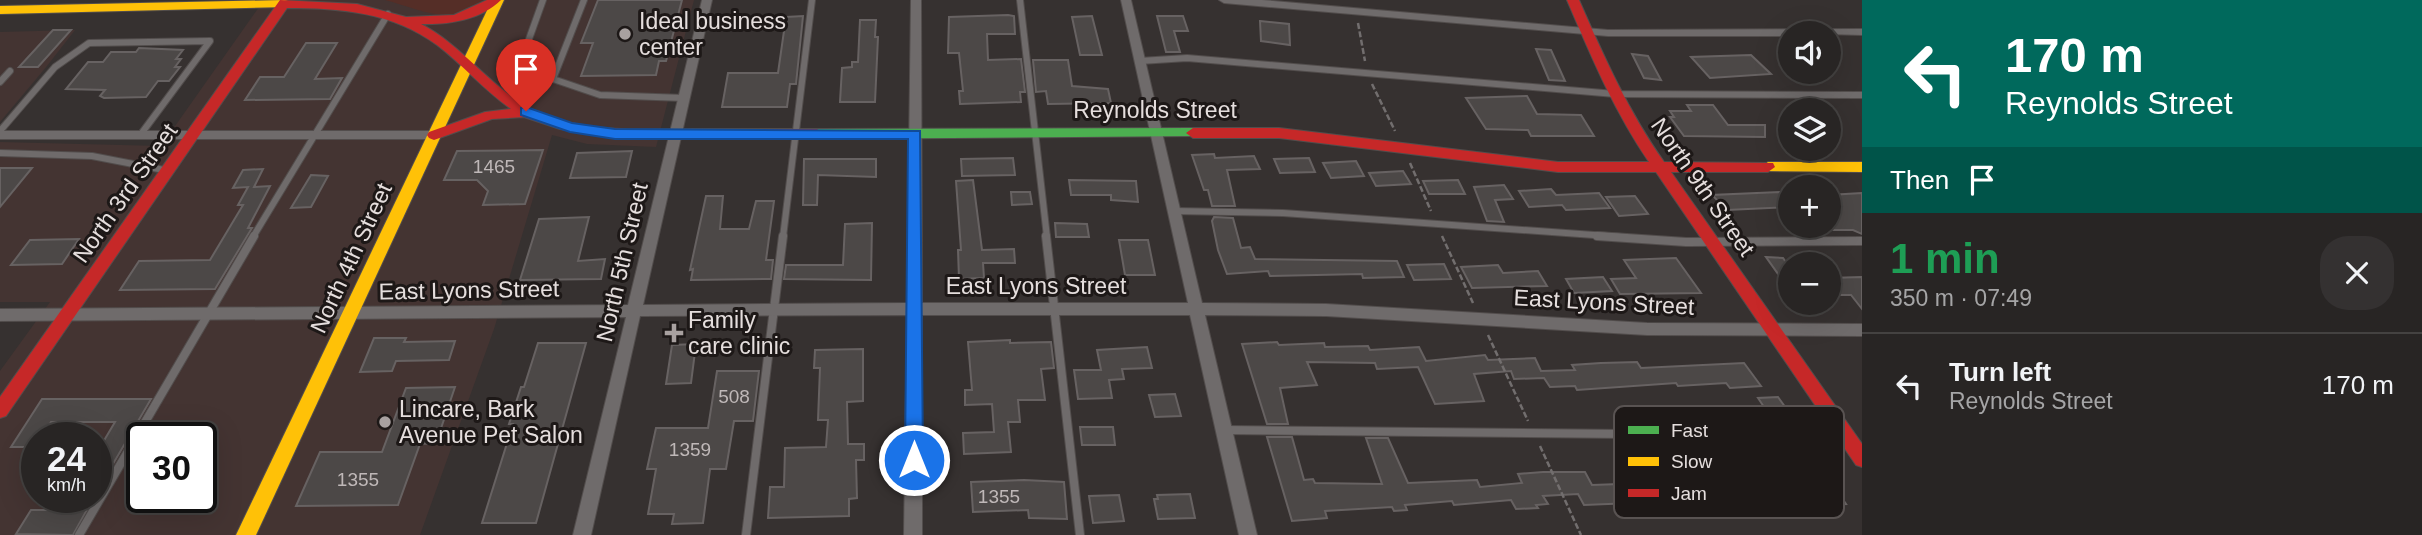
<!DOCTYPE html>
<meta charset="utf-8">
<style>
:root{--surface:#282524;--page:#343131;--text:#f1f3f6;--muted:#a5a5a6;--line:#444241}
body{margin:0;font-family:Helvetica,sans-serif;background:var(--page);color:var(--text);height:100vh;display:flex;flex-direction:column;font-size:26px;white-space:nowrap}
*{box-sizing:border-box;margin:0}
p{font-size:23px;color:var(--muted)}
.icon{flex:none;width:38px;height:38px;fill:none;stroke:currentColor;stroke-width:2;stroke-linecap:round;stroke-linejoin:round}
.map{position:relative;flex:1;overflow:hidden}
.details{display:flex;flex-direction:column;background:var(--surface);width:560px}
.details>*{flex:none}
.hud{background:#00695c;color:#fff;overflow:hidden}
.controls{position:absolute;left:1778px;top:21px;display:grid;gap:14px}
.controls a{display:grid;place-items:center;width:63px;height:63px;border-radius:50%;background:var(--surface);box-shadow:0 7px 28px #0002,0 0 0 2px var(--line);font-size:35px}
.speed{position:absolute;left:21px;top:422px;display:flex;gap:14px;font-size:35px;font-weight:700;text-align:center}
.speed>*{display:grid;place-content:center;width:91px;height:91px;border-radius:50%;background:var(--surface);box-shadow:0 7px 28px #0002,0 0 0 2px var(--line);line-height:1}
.speed small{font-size:18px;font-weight:400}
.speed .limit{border:4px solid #111;border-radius:10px;background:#fff;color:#111}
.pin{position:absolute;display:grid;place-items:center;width:60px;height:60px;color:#fff;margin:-72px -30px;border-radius:50% 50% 50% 0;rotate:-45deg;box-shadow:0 0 7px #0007}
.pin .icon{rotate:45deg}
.me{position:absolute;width:77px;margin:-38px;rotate:0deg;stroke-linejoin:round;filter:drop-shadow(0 0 5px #0008)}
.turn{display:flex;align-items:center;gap:24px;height:147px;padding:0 28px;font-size:32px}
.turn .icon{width:91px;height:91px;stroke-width:2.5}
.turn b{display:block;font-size:49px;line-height:60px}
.then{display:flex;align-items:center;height:66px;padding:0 28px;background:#0003;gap:14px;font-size:26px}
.round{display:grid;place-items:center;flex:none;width:74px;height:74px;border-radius:28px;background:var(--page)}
.summary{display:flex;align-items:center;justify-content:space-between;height:119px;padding:0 28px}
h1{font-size:42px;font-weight:700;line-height:52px;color:#1e9e55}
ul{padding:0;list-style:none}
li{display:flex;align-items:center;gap:21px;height:105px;padding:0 28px;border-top:2px solid var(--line)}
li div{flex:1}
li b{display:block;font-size:26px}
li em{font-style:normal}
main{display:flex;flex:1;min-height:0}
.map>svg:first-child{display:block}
.built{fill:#443432;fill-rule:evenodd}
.green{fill:#552e27}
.building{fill:#4c4847;stroke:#676262;stroke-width:2}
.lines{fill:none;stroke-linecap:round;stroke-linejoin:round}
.lane-far1-casing{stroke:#524d4c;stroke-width:8}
.lane-casing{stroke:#524d4c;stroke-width:10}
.street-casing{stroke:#524d4c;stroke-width:2}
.fast-casing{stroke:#524d4c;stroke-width:2}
.slow-casing{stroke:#524d4c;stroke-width:2}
.jam-casing{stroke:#524d4c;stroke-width:2}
.path{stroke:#726e6e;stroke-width:2.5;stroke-dasharray:6 2.5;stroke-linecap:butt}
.lane-far1{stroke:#6f6b6b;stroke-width:6}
.lane{stroke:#6f6b6b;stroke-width:8}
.street{fill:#6f6b6b;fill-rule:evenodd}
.fast{fill:#4caf50;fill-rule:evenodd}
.slow{fill:#ffc107;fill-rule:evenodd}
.jam{fill:#c62828;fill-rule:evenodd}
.route{fill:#1a73e8;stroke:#114b97;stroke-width:2}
.poi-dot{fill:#a8a1a0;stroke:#1d1817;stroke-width:2.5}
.labels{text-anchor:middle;stroke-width:6;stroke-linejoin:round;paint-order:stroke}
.number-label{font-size:19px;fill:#bfb8b8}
.poi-label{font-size:23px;fill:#e5dedd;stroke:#1d1817;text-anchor:start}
.street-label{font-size:23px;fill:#e5dedd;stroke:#1d1817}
.key{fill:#1d1817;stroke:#595352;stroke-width:2}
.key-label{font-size:19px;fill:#e5dedd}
</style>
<main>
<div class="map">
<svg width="1862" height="535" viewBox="0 0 1862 535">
<rect width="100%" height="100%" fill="#363130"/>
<g class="built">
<path d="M264 0H694L656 147 587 144 552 135 494 329 420 535H0V371L50 302H0V142L161 146ZM37 438H96V497H37ZM142 438H201V497H142Z"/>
<polygon points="75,30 47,66 0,122 0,32"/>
</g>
<path class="green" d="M385 0H482C453 29 417 8 385 0Z"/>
<g class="building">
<polygon points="598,0 682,0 666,61 659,61 656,75 581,76 593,43 581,43"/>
<polygon points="1008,15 1014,16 1015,34 987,34 988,60 1021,59 1025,92 1020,92 1021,102 960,104 959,91 963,91 959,53 948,53 949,17"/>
<polygon points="803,16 796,84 790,84 787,107 722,107 728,73 778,73 786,17"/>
<polygon points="1092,16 1102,55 1080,55 1072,17"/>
<polygon points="1157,16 1183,16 1188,31 1174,31 1180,52 1166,52"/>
<polygon points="860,20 876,20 875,37 878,37 875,102 840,102 842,68 852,67 852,62 858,62"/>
<polygon points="1260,21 1289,24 1290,45 1261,41"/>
<polygon points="53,30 71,30 38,67 19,67"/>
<polygon points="306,43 337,43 315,79 342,78 330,99 245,100 260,77 284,77"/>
<polygon points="139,48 183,50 176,59 181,59 175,67 180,67 169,81 158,81 146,97 104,98 100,96 105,90 66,89 88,62 103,62 111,52 136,52"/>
<polygon points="1536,49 1551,50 1565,81 1549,80"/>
<polygon points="1632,54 1648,56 1661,80 1644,78"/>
<polygon points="1751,55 1771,74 1710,78 1691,57"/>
<polygon points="1033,60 1068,60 1072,86 1108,89 1111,103 1048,104 1046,91 1036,92"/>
<polygon points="1527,96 1537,114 1581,115 1594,136 1531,136 1528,130 1486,129 1466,98"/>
<polygon points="1687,105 1713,105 1728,125 1765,125 1765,137 1684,136 1670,117 1674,117 1670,111 1691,111"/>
<polygon points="543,150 525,204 483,205 488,191 477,180 444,180 457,151"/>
<polygon points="632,151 626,177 570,178 577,153"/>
<polygon points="1214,154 1215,158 1254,156 1260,169 1227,170 1235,206 1212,206 1208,190 1204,190 1192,155"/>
<polygon points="1013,158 1015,175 962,176 961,159"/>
<polygon points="1309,158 1315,172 1280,173 1274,159"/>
<polygon points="804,159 876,159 876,177 818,175 817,205 803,205"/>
<polygon points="1356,161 1364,176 1331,178 1323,163"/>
<polygon points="0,168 32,168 0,207"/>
<polygon points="263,169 254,187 270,186 248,228 252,228 215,289 120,290 139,261 210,260 243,205 238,205 248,187 233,188 243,170"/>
<polygon points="1403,171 1411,184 1376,186 1369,173"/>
<polygon points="311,175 328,176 311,207 291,208"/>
<polygon points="973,180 982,250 1014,249 1015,263 983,263 984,278 959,279 958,250 961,250 956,181"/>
<polygon points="1069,180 1136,181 1138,202 1111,200 1111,195 1071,195"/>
<polygon points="1458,180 1465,194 1429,194 1423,181"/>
<polygon points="1504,185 1513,199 1495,200 1504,222 1487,221 1474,187"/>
<polygon points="1551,189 1556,195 1599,193 1610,208 1566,210 1562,205 1529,207 1519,191"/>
<polygon points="1011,192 1030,192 1032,204 1012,205"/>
<polygon points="1780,192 1790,207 1727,210 1712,195"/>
<polygon points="1862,193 1862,234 1853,230 1829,230 1829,195"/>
<polygon points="706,196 723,196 720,229 749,229 756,201 774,201 766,260 773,260 771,279 691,280 693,269 690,270"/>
<polygon points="1635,196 1648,214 1619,216 1606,197"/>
<polygon points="589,217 578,261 605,259 601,279 520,280 539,219"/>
<polygon points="1214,217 1233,218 1241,248 1250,247 1255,259 1397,261 1404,277 1363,278 1362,274 1270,276 1268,271 1227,274 1218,250 1212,221"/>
<polygon points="872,223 871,280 784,279 786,265 843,265 845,224"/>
<polygon points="1055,223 1087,224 1089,237 1056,237"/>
<polygon points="79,239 62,264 11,265 30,240"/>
<polygon points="1119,240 1148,240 1155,275 1125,275"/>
<polygon points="1766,257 1783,258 1790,268 1790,291"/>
<polygon points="1676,258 1701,293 1620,294 1611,279 1636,278 1624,260"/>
<polygon points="1444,264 1451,279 1414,280 1407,265"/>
<polygon points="1498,265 1503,273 1538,271 1547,286 1472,288 1461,267"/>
<polygon points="1603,277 1612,291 1574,293 1566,279"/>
<polygon points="1862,277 1862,309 1851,295 1829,295 1829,278"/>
<polygon points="374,338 406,338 404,342 455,341 449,360 396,361 392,371 360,372"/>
<polygon points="1010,340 1010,343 1051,342 1054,368 1041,369 1045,400 1018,400 1020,422 1008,422 1011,452 964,454 963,433 994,432 992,404 965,405 965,390 972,390 968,342"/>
<polygon points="1277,342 1279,345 1324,343 1325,347 1368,346 1370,350 1419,347 1426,361 1485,355 1488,360 1535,358 1541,371 1575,370 1572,365 1601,363 1637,362 1641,368 1744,363 1761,386 1730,388 1726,383 1678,386 1676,383 1577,390 1575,386 1550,387 1544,378 1514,379 1511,371 1474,374 1484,401 1435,404 1418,367 1377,369 1375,363 1307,362 1317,385 1280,388 1288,424 1267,424 1242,344"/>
<polygon points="538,343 586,343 536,523 482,523 513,424 509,424 521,387 524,387"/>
<polygon points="696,344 691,383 666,384 672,345"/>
<polygon points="1147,347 1152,368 1122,369 1124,379 1109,380 1112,398 1078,399 1074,370 1101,370 1097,350"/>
<polygon points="863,349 863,401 847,402 848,444 864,444 864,460 856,460 857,498 849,499 849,516 768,518 770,487 784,487 785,448 826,447 828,420 818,420 820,368 814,368 815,350"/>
<polygon points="717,371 759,371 753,421 734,421 726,469 710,469 703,523 672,524 674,514 648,514 656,469 647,469 656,428 708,428"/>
<polygon points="455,387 436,443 420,444 398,505 296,506 320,452 382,452 406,388"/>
<polygon points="1175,394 1181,416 1155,417 1149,395"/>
<polygon points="1778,397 1791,415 1770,416 1758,398"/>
<polygon points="42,399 151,399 96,493 96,454 115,422 51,422 41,438 37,438 35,447 11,447"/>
<polygon points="1080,427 1113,427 1115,445 1082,445"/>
<polygon points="1267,437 1292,437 1304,480 1313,479 1315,483 1382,484 1366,438 1388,438 1408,483 1477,480 1480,487 1522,483 1518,474 1543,472 1585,472 1592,485 1648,483 1639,466 1665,466 1675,483 1733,483 1717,459 1735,457 1754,484 1806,482 1780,442 1804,442 1846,504 1758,508 1670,507 1669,504 1633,503 1584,505 1578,494 1543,496 1548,504 1536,505 1538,508 1516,509 1511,500 1454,505 1452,501 1405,505 1407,510 1394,511 1392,507 1325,511 1327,518 1292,521"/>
<polygon points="1024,480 1064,482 1067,519 1029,518 1028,510 973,512 971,482"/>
<polygon points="1190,494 1195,518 1158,519 1154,499 1158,499 1157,495"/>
<polygon points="1119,495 1124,521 1093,523 1089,496"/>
<polygon points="70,497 94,497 73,535 16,534 31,510 62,510"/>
</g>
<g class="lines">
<g class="lane-far1-casing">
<g id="lane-far1">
<polyline points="543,0 524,53 526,61 553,79"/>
<polyline points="584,0 553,79 600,95 684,98"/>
<polyline points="1020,0 1047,237"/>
<polyline points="1140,61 1187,58 1615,94 1862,95"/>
<polyline points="0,82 10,71"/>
<polyline points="0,131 55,67 89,43 210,41 141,134"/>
<polyline points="0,153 92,156 164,170"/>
<polyline points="1174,211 1283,213 1622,237"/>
<polyline points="253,237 388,14"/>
<polyline points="783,237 812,0"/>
</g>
</g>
<g class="lane-casing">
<g id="lane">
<polyline points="1046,236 1080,535"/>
<polyline points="1597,236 1686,242 1862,241"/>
<polyline points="1225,430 1839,436"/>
<polyline points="79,535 254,236"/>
<polyline points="746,535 783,236"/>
</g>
</g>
<g class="street-casing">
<g id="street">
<polygon points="702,0 712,0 643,305 907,303 911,0 921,0 922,303 1188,303 1121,0 1131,0 1202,303 1326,304 1647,323 1862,324 1862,336 1647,335 1326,316 1205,315 1257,535 1239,535 1190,315 922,315 922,535 904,535 907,315 640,316 591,535 573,535 626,317 0,321 0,309 628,305"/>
<polygon points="1219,0 1262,0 1608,30 1862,29 1862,35 1790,33 1790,36 1608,36 1224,3"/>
<polygon points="0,131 434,131 440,135 434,139 0,139"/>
</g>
</g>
<g class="fast-casing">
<polygon id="fast" points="1193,128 1198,130 1200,133 1198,136 817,139 810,134 817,129"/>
</g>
<g class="slow-casing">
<g id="slow">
<polygon points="284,0 288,1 288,7 0,14 0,6"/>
<polygon points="492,0 504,0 256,535 236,535"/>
<polygon points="1768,162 1862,162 1862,172 1763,171 1761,167"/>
</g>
</g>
<g class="jam-casing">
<g id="jam">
<path d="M280 0 357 4 406 17 454 15 487 0H501C481 20 448 25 421 24 463 46 490 87 531 109 579 134 641 129 694 129 735 129 776 129 817 129L824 134 817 139 614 138 560 129 524 117 492 119 434 140 429 138 427 135 429 132 485 112 511 109C484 90 463 65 437 45 392 12 340 8 287 8L6 416 0 418V397Z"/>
<path d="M1567 0H1579C1604 57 1628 111 1664 162L1773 163 1775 167 1768 172H1671L1862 444V467L1856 465 1656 172H1558L1279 138H1193L1186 133 1193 128H1279L1558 162H1649C1614 111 1591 56 1567 0Z"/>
</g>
</g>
<g class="path">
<polyline points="1358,23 1365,61"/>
<polyline points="1372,84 1395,131"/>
<polyline points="1410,163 1431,211"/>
<polyline points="1442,236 1473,303"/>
<polyline points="1488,335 1528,421"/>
<polyline points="1540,446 1581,535"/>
</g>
<use href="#lane-far1" class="lane-far1"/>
<use href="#lane" class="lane"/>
<use href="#street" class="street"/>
<use href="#fast" class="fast"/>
<use href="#slow" class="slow"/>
<use href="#jam" class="jam"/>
</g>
<polygon class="route" points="526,107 572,123 615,129 920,131 923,460 920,465 907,465 905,460 908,139 615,139 570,132 521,115 521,108"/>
<g class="poi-dot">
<circle cx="625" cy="34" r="7"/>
<path d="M670.5 322.5h7v7h7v7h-7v7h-7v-7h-7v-7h7z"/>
<circle cx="385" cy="422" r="7"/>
</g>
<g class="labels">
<g class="number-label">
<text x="494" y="173">1465</text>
<text x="734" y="403">508</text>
<text x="690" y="456">1359</text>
<text x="358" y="486">1355</text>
<text x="999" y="503">1355</text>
</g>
<g class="poi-label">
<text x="639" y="29">Ideal business<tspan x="639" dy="26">center</tspan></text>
<text x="688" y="328">Family<tspan x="688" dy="26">care clinic</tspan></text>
<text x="399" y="417">Lincare, Bark<tspan x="399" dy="26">Avenue Pet Salon</tspan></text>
</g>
<g class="street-label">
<text x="1155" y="118">Reynolds Street</text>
<text transform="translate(1703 187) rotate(55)" y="8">North 9th Street</text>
<text transform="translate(125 193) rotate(-55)" y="8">North 3rd Street</text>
<text transform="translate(351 258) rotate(-65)" y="8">North 4th Street</text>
<text transform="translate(622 262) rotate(-77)" y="8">North 5th Street</text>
<text x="1036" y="294">East Lyons Street</text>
<text transform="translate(469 290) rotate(-1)" y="8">East Lyons Street</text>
<text transform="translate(1604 302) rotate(3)" y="8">East Lyons Street</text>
</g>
</g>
<rect x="1614" y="406" width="230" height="112" rx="10" class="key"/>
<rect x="1628" y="426" width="31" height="8" fill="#4caf50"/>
<rect x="1628" y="457" width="31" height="9" fill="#ffc107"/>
<rect x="1628" y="489" width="31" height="8" fill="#c62828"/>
<g class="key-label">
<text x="1671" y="437">Fast</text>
<text x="1671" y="468">Slow</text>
<text x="1671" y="500">Jam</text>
</g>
</svg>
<div class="controls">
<a><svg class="icon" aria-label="sound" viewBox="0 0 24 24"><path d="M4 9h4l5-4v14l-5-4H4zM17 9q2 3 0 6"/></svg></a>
<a><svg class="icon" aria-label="layers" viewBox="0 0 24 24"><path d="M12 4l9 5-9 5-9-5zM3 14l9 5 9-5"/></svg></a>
<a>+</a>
<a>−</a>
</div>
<div class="speed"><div>24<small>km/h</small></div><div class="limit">30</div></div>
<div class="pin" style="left:526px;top:111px;background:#d93025"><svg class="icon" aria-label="arrive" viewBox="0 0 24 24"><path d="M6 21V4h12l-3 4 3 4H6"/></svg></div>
<svg class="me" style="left:914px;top:460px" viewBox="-20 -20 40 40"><circle r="17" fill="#1a73e8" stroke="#fff" stroke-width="3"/><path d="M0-11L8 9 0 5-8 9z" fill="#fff"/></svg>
</div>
<section class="details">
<div class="hud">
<div class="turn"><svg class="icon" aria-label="left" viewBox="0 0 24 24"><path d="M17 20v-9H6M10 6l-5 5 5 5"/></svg><div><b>170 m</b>Reynolds Street</div></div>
<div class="then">Then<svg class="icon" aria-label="arrive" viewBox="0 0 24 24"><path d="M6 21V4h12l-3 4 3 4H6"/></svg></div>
</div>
<div class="summary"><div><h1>1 min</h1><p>350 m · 07:49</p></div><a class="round"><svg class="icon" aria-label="close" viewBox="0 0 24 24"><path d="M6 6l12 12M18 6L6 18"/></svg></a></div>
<ul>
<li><svg class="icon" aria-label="left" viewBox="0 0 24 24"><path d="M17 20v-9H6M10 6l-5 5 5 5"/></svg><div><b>Turn left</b><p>Reynolds Street</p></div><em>170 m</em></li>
</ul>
</section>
</main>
